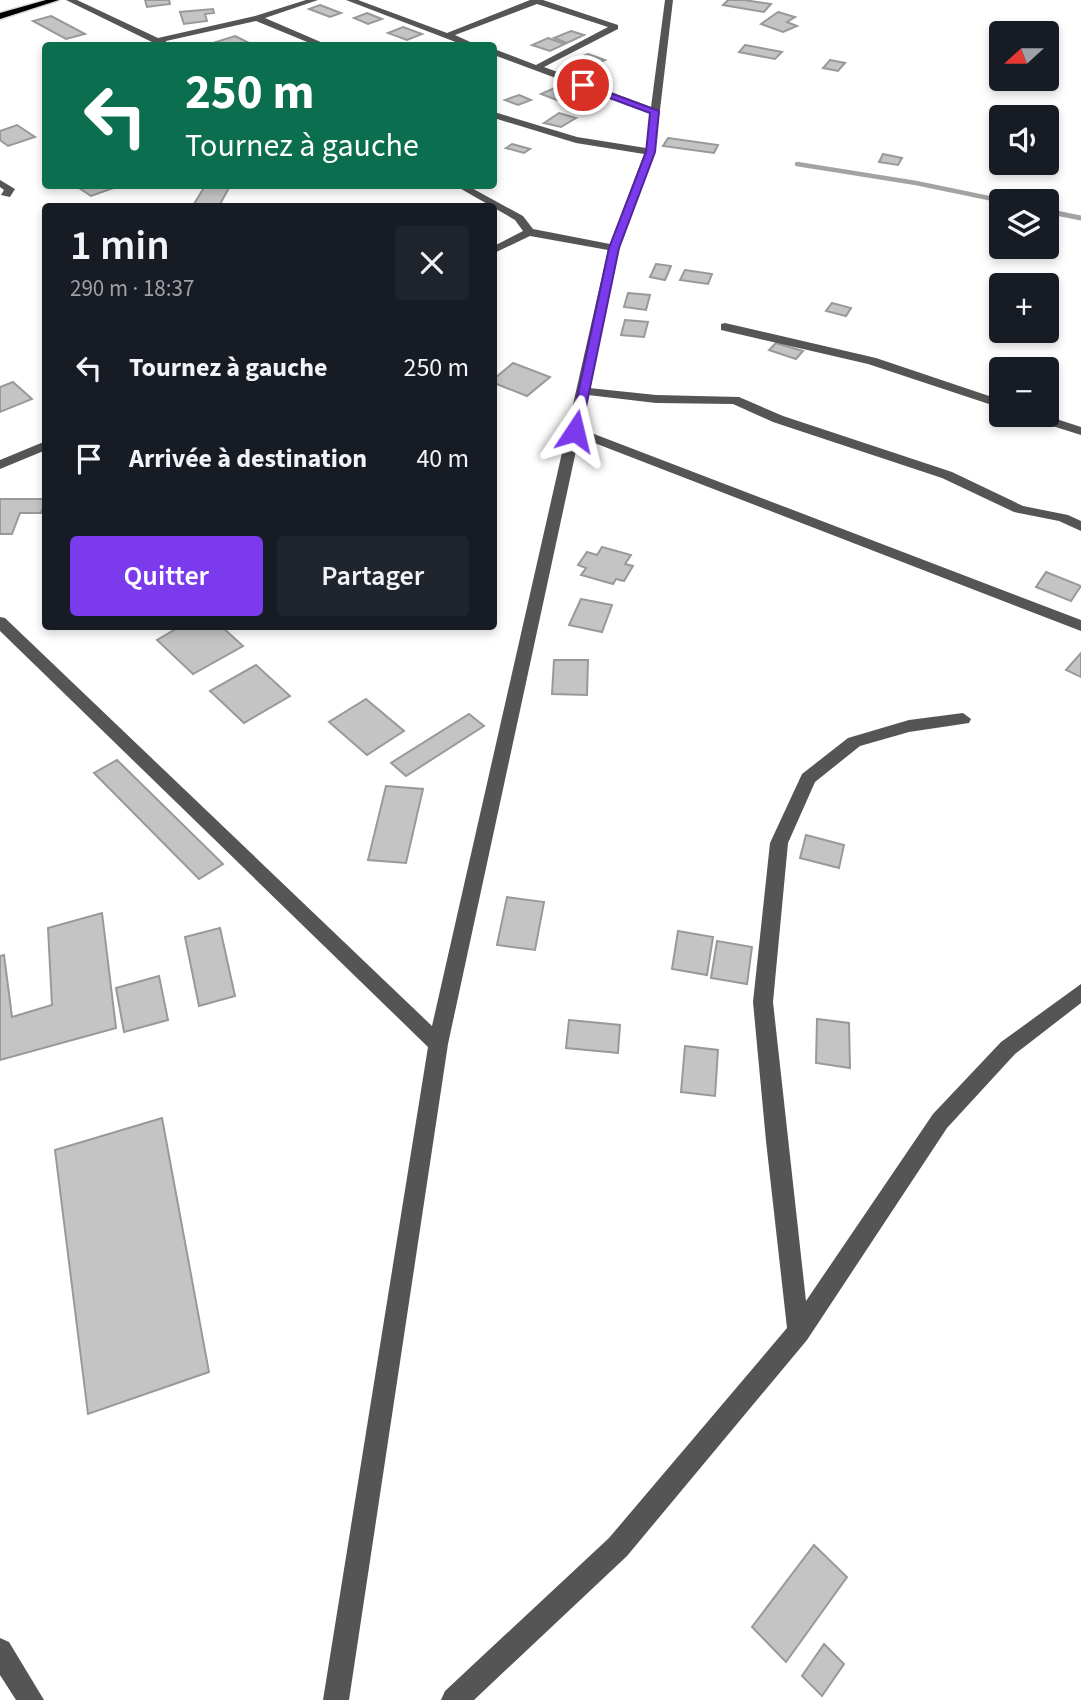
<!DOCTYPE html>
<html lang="fr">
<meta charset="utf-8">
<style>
:root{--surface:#171b24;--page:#20242c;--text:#f1f3f6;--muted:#9ea1a6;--accent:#7c3aed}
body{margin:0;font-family:"Source Sans 3",sans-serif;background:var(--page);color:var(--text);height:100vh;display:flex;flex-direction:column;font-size:26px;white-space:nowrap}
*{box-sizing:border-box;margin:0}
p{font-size:23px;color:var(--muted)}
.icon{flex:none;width:38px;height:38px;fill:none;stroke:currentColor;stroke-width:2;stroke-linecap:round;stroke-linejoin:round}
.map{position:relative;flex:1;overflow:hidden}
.sheet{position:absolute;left:42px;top:203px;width:455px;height:427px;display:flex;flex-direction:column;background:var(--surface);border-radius:7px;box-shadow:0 4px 10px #0003}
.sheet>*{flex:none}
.banner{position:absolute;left:42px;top:42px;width:455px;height:147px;border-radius:7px;box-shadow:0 4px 10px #0003;background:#0b6e4f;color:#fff;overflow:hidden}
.needle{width:46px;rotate:249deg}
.tools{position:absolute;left:989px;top:21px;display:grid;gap:14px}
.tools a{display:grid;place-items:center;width:70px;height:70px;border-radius:7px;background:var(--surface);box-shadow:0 4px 10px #0003;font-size:35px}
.pin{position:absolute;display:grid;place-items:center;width:60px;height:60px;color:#fff;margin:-30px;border:4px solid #fff;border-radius:50%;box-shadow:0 2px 7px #0007}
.me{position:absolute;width:77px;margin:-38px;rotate:10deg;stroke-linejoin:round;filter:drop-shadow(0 0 5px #0008)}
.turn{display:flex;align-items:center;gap:24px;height:147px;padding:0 28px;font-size:32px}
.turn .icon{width:91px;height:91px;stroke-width:2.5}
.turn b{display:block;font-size:49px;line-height:60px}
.round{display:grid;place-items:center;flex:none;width:74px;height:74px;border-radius:7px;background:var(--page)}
.headline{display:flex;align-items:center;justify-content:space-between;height:119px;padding:0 28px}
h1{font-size:42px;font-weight:600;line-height:52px}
.cta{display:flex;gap:14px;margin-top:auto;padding:14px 28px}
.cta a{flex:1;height:80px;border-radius:7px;background:var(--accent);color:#fff;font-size:28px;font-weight:600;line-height:80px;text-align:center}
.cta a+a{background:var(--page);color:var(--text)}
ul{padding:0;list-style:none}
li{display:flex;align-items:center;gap:21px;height:91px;padding:0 28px}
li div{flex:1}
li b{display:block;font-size:26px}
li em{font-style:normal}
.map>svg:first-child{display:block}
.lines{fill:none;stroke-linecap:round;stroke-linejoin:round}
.stream-far1{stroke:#a3a3a3;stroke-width:4.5}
.stream{stroke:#a3a3a3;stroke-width:5}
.building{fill:#c4c4c4;stroke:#999;stroke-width:2}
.major-casing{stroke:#dbdbdb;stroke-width:3}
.minor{fill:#555;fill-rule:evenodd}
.major{fill:#000;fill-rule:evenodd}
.route{fill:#7c3aed;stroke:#51269a;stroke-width:2}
</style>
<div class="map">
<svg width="1081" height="1700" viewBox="0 0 1081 1700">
<rect width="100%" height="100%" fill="#fff"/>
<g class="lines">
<polyline class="stream-far1" points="797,164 916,183 1003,201"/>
<polyline class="stream" points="1046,211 1081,218"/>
</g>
<g class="building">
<polygon points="145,0 169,0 170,4 147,7"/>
<polygon points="728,0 744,0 771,4 764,12 723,5"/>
<polygon points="320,5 341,13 330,17 309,9"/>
<polygon points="213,9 214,13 205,14 207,21 184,24 180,12"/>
<polygon points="778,12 795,17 787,22 797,26 783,32 761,24"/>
<polygon points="367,13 382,19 368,24 354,18"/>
<polygon points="51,16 85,34 66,39 33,21"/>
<polygon points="403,27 422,34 407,40 388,33"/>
<polygon points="571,31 584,35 567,43 554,38"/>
<polygon points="235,36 255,46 223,46 216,42"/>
<polygon points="548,38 565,44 550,51 532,45"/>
<polygon points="745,45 782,52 775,59 739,52"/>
<polygon points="588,54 605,60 593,65 597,66 591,69 570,61"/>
<polygon points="830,60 845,63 838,71 823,68"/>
<polygon points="559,86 577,93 559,101 541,94"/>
<polygon points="519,95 531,100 518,105 505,100"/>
<polygon points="559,113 576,118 561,127 544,123"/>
<polygon points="17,125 35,137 8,146 0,140 0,131"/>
<polygon points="668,138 718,145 714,153 663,146"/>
<polygon points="512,144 530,149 524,153 506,148"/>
<polygon points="883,154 902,158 898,165 879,162"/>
<polygon points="76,186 119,186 91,196"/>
<polygon points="205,186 230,186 219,206 194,204"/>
<polygon points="656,264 671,266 665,280 650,277"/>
<polygon points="685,270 712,274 708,284 680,280"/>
<polygon points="628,293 650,295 646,310 624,307"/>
<polygon points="832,303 851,308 846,316 826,311"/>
<polygon points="625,320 648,322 644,337 621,335"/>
<polygon points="776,343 803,351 796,359 769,350"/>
<polygon points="513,363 550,377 527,396 494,383 494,379"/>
<polygon points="13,382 32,399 0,412 0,387"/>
<polygon points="0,499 46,499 46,502 41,513 20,513 12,534 0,534"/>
<polygon points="602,547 631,555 625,564 633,566 624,581 616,579 613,584 581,575 586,568 578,565 587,552 597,555"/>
<polygon points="1046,572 1081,586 1071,601 1036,587"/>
<polygon points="581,599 612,605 602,632 569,625"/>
<polygon points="181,626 221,626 243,646 193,674 157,640"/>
<polygon points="1081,653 1081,677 1066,670"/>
<polygon points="554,660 588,660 587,695 552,694"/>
<polygon points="256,665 290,696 244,723 210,691"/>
<polygon points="366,699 404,731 367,755 329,722"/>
<polygon points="469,714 484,726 406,776 391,763"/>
<polygon points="117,760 223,864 199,879 94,773"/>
<polygon points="386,786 423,789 406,863 368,860"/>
<polygon points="806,835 844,845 839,868 800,858"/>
<polygon points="507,897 544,902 535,950 497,945"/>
<polygon points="102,913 116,1028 0,1060 0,956 4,955 12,1017 52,1005 48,928"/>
<polygon points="220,928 235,996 199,1006 185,937"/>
<polygon points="678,931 713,937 707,975 672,969"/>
<polygon points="717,941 752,947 747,984 711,978"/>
<polygon points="159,976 168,1020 124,1032 116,988"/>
<polygon points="817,1019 849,1023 850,1068 816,1063"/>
<polygon points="569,1020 620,1025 618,1053 566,1048"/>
<polygon points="685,1046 718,1050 715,1096 681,1092"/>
<polygon points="162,1118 209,1372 88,1414 55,1150"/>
<polygon points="814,1545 847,1577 786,1662 752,1627"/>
<polygon points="824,1644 844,1664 822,1696 802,1676"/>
</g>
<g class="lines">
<g class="major-casing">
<polygon id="major" points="46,0 59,0 0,19 0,13"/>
</g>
<g class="minor">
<polygon points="66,0 77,0 158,38 255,16 306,0 318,0 265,18 330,46 317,46 256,21 166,41 167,46 160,46"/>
<polygon points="346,0 358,0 447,33 530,0 543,0 618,25 618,29 544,67 651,107 665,0 673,0 655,152 619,248 589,388 656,395 739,397 783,416 952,472 1023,506 1068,515 1081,521 1081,531 1059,521 1014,512 942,478 773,422 733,404 656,403 588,395 581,429 1081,620 1081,631 579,437 448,1044 349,1700 323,1700 428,1047 0,631 0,617 5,618 432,1026 608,250 530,236 494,253 494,246 523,231 515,220 456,186 468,186 523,216 533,229 610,244 644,154 576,143 494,118 494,112 577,137 646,148 650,113 494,55 494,49 536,65 608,27 537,4 455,35 479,46 466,46"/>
<polygon points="0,180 15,189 10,197 1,195 4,190 0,187"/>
<polygon points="725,323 876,358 1001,400 1001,408 868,364 721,330 721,324"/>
<polygon points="1026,415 1044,415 1081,427 1081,435 1027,418"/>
<polygon points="46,441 46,450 0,469 0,460"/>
<polygon points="963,713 971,719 969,723 909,732 860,746 815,782 788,843 773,1002 806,1301 933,1114 1001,1042 1081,984 1081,1003 1015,1054 947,1128 807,1340 627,1556 474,1700 441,1700 445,1691 609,1538 787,1328 766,1141 753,1002 770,843 802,774 848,738 909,720"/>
<polygon points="0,1638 9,1642 44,1700 16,1700 0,1675"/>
</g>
<use href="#major" class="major"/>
</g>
<polygon class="route" points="583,83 659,111 655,152 619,248 581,431 575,434 570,431 609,248 646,152 650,113 580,87"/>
</svg>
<div class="tools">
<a><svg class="needle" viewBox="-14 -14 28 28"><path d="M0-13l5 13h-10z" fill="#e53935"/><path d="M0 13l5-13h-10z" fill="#9ea1a6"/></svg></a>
<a><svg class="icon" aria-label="sound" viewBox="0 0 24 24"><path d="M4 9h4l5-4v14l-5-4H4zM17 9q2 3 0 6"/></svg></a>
<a><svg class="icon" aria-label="layers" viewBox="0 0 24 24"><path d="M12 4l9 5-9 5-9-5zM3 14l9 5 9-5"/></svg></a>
<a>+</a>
<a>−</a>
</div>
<div class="pin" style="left:583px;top:85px;background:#d93025"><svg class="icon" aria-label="arrive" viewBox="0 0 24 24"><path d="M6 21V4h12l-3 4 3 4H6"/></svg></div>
<svg class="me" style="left:575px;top:431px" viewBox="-20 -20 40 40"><path d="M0-17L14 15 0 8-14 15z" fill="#7c3aed" stroke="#fff" stroke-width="4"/></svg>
<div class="banner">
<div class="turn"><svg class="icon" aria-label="left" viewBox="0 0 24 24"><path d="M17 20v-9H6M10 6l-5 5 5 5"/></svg><div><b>250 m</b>Tournez à gauche</div></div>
</div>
<section class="sheet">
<div class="headline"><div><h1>1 min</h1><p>290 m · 18:37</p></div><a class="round"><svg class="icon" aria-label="close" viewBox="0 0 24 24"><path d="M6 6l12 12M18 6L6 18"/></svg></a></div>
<ul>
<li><svg class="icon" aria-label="left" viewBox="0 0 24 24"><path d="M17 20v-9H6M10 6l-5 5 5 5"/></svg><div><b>Tournez à gauche</b></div><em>250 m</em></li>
<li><svg class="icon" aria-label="arrive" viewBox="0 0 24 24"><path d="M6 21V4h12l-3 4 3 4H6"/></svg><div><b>Arrivée à destination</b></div><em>40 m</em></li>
</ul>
<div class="cta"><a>Quitter</a><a>Partager</a></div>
</section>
</div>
